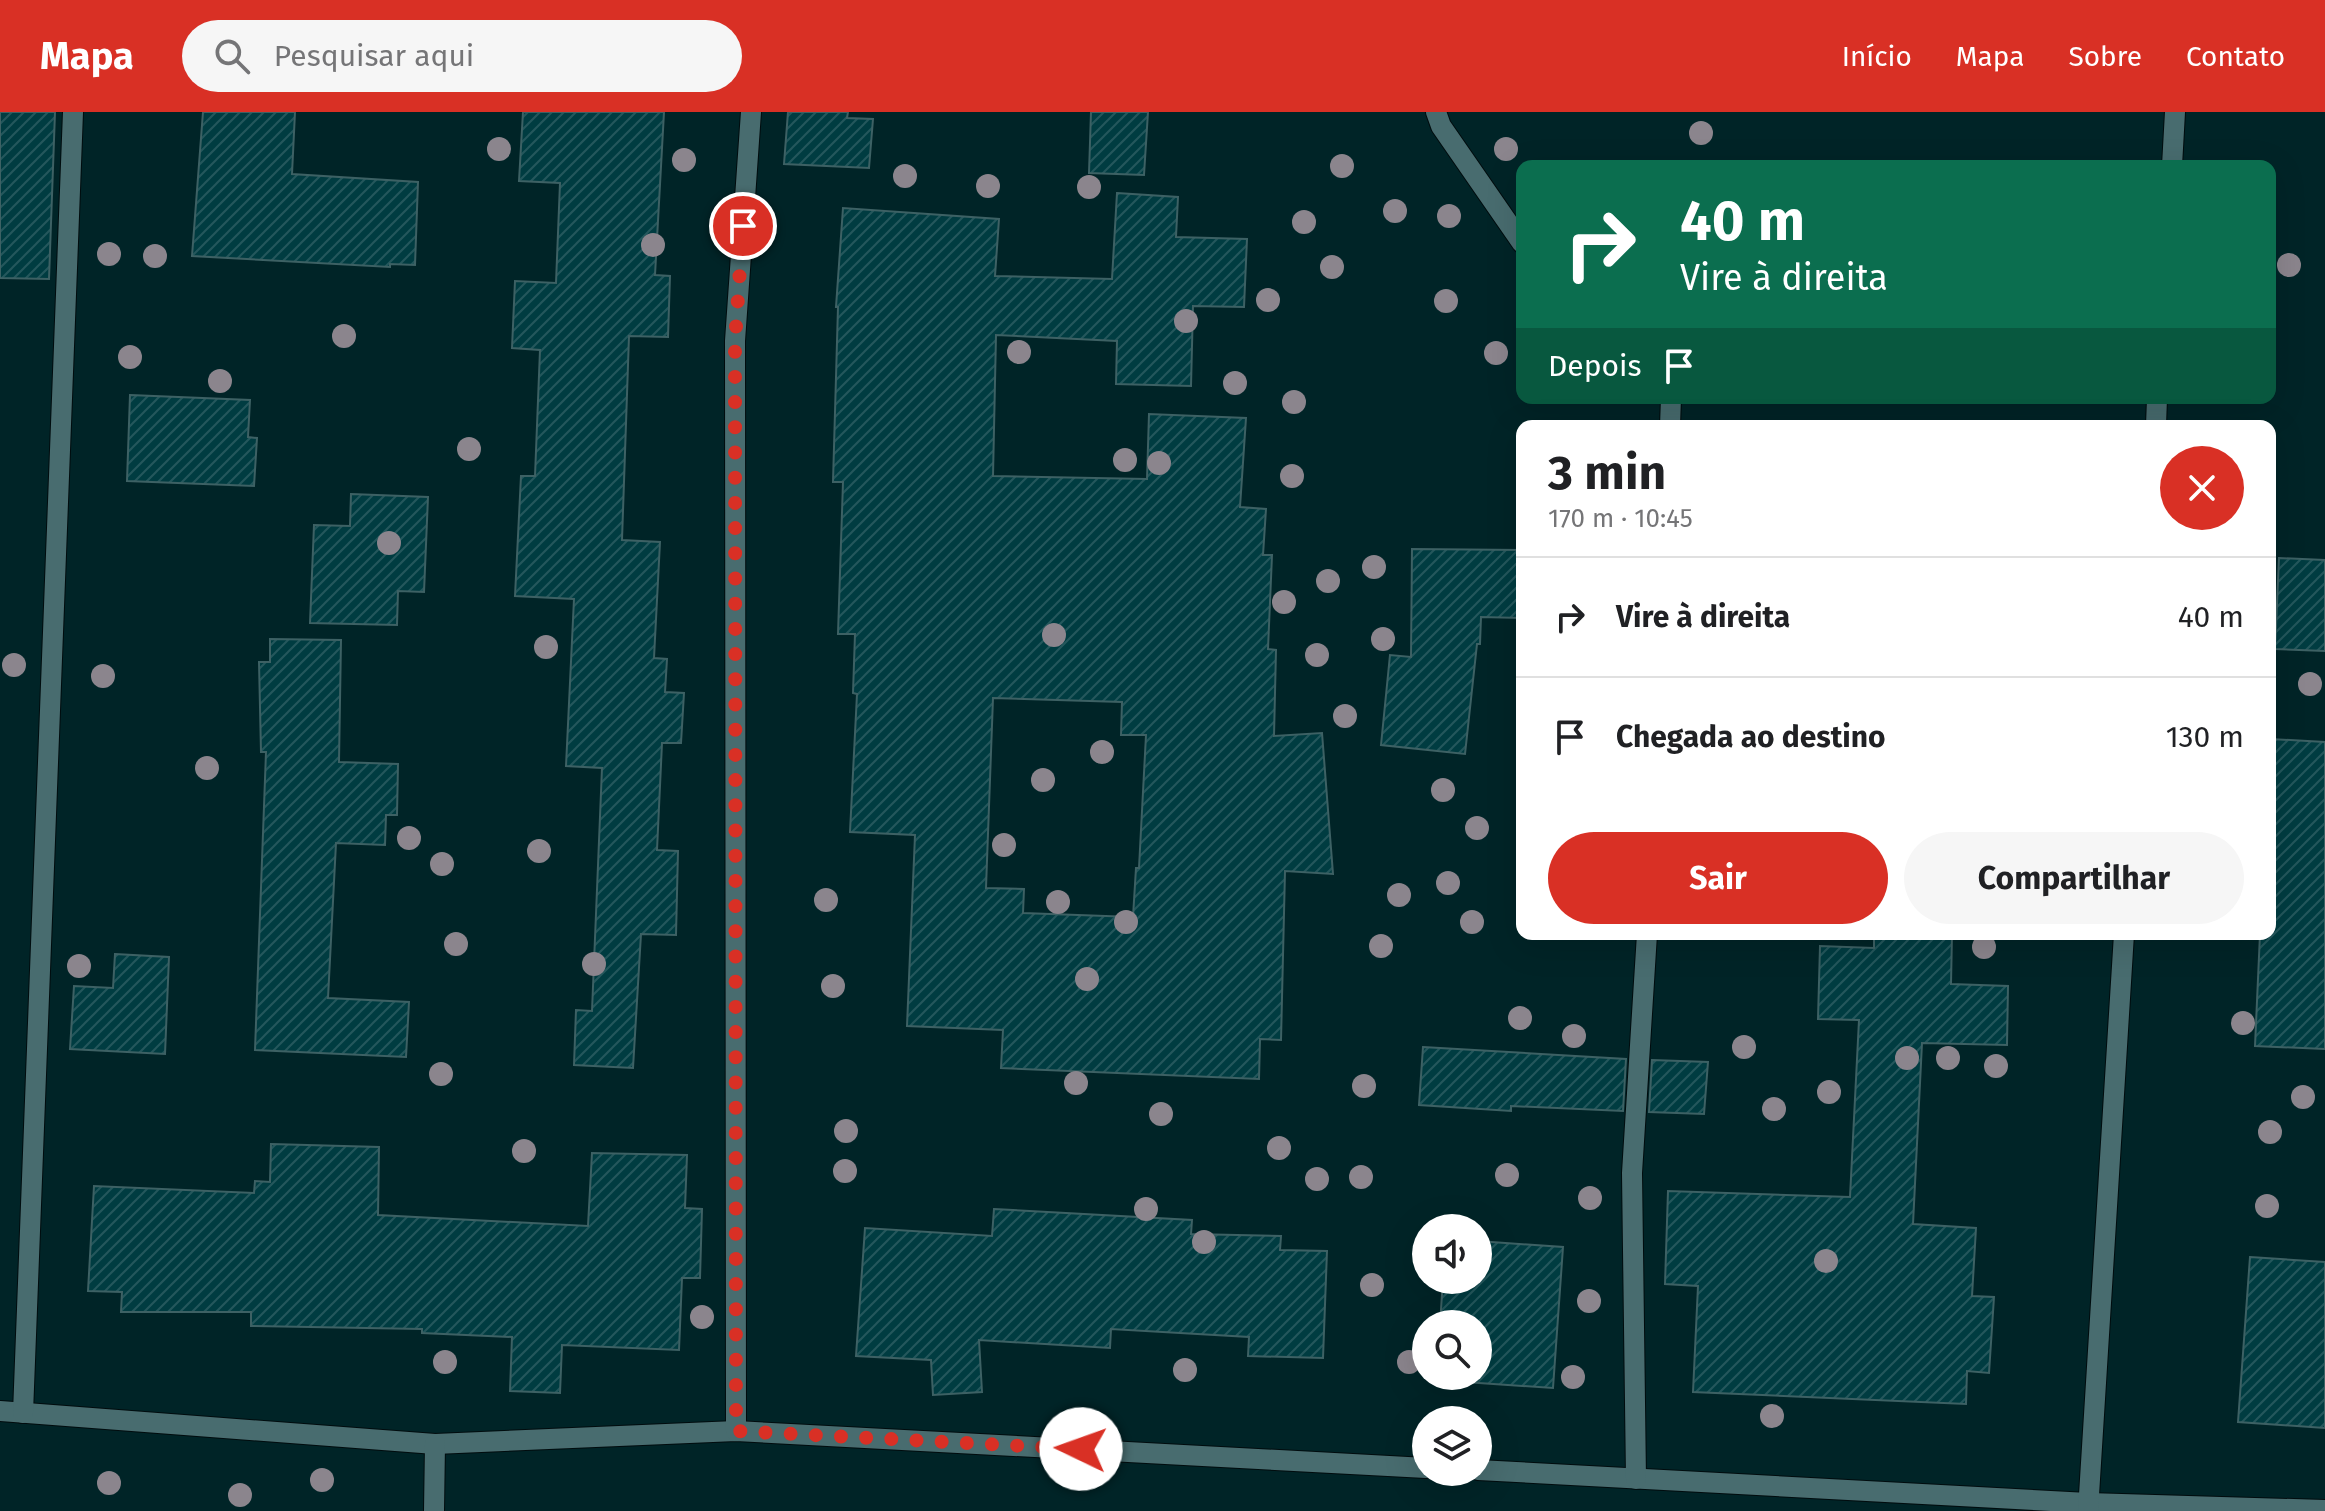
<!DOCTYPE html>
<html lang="pt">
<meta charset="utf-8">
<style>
:root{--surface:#fff;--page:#f6f6f6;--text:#202124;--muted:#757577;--line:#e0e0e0;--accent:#d93025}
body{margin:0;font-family:"Fira Sans",sans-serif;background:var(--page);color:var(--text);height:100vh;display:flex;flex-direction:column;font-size:30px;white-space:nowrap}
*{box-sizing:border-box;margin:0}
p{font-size:26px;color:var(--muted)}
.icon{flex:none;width:44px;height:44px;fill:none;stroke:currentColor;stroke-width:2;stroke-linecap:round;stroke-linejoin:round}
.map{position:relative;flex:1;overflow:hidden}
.sheet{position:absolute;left:1516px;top:308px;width:760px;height:520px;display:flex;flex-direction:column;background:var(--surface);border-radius:16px;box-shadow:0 8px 32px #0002}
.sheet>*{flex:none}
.top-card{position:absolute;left:1516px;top:48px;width:760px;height:244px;border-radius:16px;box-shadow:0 8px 32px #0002;background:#0b6e4f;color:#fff;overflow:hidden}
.tools{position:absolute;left:1412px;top:1102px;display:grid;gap:16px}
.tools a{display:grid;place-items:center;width:80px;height:80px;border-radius:50%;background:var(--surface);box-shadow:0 8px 32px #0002;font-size:40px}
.pin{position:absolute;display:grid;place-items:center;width:68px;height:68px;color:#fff;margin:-34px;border:4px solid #fff;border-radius:50%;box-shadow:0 2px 8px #0007}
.me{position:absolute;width:88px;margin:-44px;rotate:273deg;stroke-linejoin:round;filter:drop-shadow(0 0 6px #0008)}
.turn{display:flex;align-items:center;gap:28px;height:168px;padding:0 32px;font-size:36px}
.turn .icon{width:104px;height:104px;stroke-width:2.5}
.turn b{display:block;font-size:56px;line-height:68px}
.then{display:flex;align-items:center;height:76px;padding:0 32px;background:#0003;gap:16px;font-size:30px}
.round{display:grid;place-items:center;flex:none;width:84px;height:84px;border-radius:42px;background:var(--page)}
.headline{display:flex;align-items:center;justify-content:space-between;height:136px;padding:0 32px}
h1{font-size:48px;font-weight:700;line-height:60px}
.action{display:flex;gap:16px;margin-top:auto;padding:16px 32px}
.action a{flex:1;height:92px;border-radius:48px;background:var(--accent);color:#fff;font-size:32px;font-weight:700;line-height:92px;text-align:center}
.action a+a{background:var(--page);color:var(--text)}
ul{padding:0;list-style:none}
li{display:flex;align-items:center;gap:24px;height:120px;padding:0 32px;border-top:2px solid var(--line)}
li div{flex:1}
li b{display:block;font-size:30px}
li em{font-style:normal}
header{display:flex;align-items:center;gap:48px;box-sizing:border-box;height:112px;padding:0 40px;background:var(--accent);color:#fff}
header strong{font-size:38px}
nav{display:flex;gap:44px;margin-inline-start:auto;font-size:28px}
.search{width:560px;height:72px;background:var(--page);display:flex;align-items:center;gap:20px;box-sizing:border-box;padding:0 28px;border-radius:44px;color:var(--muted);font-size:30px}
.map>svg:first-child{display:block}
.building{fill:url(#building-hatch);stroke:#3d6164;stroke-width:2;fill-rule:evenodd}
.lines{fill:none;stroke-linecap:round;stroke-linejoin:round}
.street-casing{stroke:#000c0e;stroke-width:22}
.street{stroke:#486c6f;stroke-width:20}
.tree{fill:#8b858d}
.route{stroke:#d93025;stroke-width:14;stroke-dasharray:0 25.2}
</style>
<header>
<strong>Mapa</strong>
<div class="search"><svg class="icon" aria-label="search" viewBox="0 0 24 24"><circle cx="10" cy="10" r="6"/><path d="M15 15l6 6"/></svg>Pesquisar aqui</div>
<nav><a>Início</a><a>Mapa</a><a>Sobre</a><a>Contato</a></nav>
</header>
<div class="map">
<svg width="2325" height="1399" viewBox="0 0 2325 1399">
<defs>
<pattern id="building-hatch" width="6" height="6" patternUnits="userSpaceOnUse" patternTransform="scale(2)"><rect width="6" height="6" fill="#003c41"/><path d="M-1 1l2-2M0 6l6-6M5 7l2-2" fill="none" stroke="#24575c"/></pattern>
</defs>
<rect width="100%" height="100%" fill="#002427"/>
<g class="building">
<polygon points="0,0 55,0 49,167 0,166"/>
<polygon points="203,0 295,0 292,62 418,70 415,153 390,152 390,155 192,144"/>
<polygon points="523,0 664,0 655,163 670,164 668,225 629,224 622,428 660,430 654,546 667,547 665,580 684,581 681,631 662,631 657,738 678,739 676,823 641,822 633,956 574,953 576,898 592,899 602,656 566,654 574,487 515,484 521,364 535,364 540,238 512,236 515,169 556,171 560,71 519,69"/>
<polygon points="788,0 848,0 847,6 873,7 869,56 784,52"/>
<polygon points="1091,0 1148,0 1144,63 1089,61"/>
<path d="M1117 81 1178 85 1176 125 1247 127 1244 195 1193 194 1191 274 1116 272 1117 229 996 223 993 364 1147 367 1149 302 1246 306 1240 395 1266 397 1263 443H1272L1268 537 1276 538 1274 624 1322 621 1333 762 1285 759 1281 928 1260 927 1259 967 1001 956 1003 918 907 914 915 723 850 720 857 582 853 581 855 522H838L843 370H833L838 195H836L843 96 999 107 995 164 1112 167ZM993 586 1122 590 1121 623H1146L1139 756H1136L1133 805 1023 801 1024 777 986 776Z"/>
<polygon points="130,283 250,288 248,325 257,326 254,374 127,369"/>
<polygon points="351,382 428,385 424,480 398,479 397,513 310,511 314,413 350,414"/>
<polygon points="1412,437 1522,438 1522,506 1481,505 1480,532 1477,532 1465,642 1381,633 1390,543 1411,545"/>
<polygon points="2279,446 2325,448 2325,539 2275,537"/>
<polygon points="270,527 341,528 339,650 398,652 397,703 386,703 385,733 336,731 328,886 409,890 406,945 255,938 266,640 261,640 259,550 270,550"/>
<polygon points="2270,627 2325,630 2325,937 2255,934 2260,822 2270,822"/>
<polygon points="1874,822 1952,822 1951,872 2008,874 2007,933 1922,931 1913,1112 1976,1116 1972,1184 1994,1185 1989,1261 1967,1259 1966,1292 1693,1280 1698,1174 1665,1172 1668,1079 1850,1085 1859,908 1818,907 1820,834 1874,836"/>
<polygon points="115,842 169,845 165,942 70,937 74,874 113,876"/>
<polygon points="1423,935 1626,947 1623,999 1511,994 1511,999 1419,993"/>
<polygon points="1652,948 1708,950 1704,1002 1649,1000"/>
<polygon points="271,1032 379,1035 378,1103 588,1114 592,1041 687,1043 685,1096 702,1097 700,1166 682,1166 679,1238 562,1233 560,1281 510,1279 512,1225 422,1221 422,1217 251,1214 251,1200 121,1200 122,1180 88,1179 94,1074 254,1081 255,1069 270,1070"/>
<polygon points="994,1097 1192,1108 1191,1122 1281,1124 1280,1138 1327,1139 1323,1246 1248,1244 1249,1225 1111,1217 1110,1236 979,1228 982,1280 933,1283 931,1248 856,1244 865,1116 992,1124"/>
<polygon points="1478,1129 1563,1135 1553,1276 1436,1268 1436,1264 1478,1264 1478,1212 1440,1212 1443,1168 1478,1168"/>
<polygon points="2250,1145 2325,1150 2325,1316 2238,1310"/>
</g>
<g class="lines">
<g class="street-casing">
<g id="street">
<polyline points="1436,0 1441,14 1522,131"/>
<polyline points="2172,54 2175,0"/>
<polyline points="1670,314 1671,286"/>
<polyline points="2156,314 2157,286"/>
<polyline points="0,1299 435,1332 736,1319 1426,1356"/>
<polyline points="23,1301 73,0"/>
<polyline points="736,1319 735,229 751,0"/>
<polyline points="1478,1358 2088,1391 2325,1398"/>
<polyline points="1636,1367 1632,1061 1647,822"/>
<polyline points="434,1399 435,1332"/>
<polyline points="2088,1399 2124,822"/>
</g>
</g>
<use href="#street" class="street"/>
</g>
<g class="tree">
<circle cx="1701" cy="21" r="12"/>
<circle cx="499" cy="37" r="12"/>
<circle cx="1506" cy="37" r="12"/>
<circle cx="684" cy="48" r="12"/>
<circle cx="1342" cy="54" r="12"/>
<circle cx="905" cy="64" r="12"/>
<circle cx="988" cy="74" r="12"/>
<circle cx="1089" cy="75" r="12"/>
<circle cx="1395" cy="99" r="12"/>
<circle cx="1449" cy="104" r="12"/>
<circle cx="1304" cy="110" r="12"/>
<circle cx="653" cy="133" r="12"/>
<circle cx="109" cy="142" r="12"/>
<circle cx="155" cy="144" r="12"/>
<circle cx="2289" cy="153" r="12"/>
<circle cx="1332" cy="155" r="12"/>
<circle cx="1268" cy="188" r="12"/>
<circle cx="1446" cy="189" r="12"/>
<circle cx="1186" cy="209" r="12"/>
<circle cx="344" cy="224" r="12"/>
<circle cx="1019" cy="240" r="12"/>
<circle cx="1496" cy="241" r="12"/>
<circle cx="130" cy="245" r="12"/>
<circle cx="220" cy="269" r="12"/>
<circle cx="1235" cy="271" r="12"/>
<circle cx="1294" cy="290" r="12"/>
<circle cx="469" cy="337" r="12"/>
<circle cx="1125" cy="348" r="12"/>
<circle cx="1159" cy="351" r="12"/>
<circle cx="1292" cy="364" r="12"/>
<circle cx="389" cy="431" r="12"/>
<circle cx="1374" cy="455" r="12"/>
<circle cx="1328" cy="469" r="12"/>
<circle cx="1284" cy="490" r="12"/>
<circle cx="1054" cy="523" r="12"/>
<circle cx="1383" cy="527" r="12"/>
<circle cx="546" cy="535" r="12"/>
<circle cx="1317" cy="543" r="12"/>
<circle cx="14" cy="553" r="12"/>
<circle cx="103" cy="564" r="12"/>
<circle cx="2310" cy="572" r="12"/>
<circle cx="1345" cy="604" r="12"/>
<circle cx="1102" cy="640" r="12"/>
<circle cx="207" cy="656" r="12"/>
<circle cx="1043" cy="668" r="12"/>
<circle cx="1443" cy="678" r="12"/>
<circle cx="1477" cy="716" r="12"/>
<circle cx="409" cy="726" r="12"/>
<circle cx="1004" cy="733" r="12"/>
<circle cx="539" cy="739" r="12"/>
<circle cx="442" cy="752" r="12"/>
<circle cx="1448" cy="771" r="12"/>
<circle cx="1399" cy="783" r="12"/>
<circle cx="826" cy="788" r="12"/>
<circle cx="1058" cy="790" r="12"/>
<circle cx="1126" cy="810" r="12"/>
<circle cx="1472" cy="810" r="12"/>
<circle cx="456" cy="832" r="12"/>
<circle cx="1381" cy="834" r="12"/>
<circle cx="1984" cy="835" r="12"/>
<circle cx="594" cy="852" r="12"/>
<circle cx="79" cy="854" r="12"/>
<circle cx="1087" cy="867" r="12"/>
<circle cx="833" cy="874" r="12"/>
<circle cx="1520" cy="906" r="12"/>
<circle cx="2243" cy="911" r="12"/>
<circle cx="1574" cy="924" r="12"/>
<circle cx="1744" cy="935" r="12"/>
<circle cx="1907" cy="946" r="12"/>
<circle cx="1948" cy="946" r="12"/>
<circle cx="1996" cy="954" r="12"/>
<circle cx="441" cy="962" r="12"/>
<circle cx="1076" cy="971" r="12"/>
<circle cx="1364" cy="974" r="12"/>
<circle cx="1829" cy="980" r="12"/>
<circle cx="2303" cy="985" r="12"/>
<circle cx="1774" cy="997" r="12"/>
<circle cx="1161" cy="1002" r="12"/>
<circle cx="846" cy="1019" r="12"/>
<circle cx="2270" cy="1020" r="12"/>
<circle cx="1279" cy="1036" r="12"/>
<circle cx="524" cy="1039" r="12"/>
<circle cx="845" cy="1059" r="12"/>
<circle cx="1507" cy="1063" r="12"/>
<circle cx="1361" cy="1065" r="12"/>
<circle cx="1317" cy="1067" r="12"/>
<circle cx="1590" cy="1086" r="12"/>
<circle cx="2267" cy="1094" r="12"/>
<circle cx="1146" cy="1097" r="12"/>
<circle cx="1204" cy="1130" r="12"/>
<circle cx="1826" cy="1149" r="12"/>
<circle cx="1372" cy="1173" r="12"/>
<circle cx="1589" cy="1189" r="12"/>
<circle cx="702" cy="1205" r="12"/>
<circle cx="445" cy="1250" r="12"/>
<circle cx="1409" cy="1250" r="12"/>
<circle cx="1185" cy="1258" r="12"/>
<circle cx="1573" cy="1265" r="12"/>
<circle cx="1772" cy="1304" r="12"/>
<circle cx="322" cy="1368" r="12"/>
<circle cx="109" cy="1371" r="12"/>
<circle cx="240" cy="1383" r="12"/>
</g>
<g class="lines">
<polyline class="route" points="743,114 735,229 736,1319 1081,1337"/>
</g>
</svg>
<div class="tools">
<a><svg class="icon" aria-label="sound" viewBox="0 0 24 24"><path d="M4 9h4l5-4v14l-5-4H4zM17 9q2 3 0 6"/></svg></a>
<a><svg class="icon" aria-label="search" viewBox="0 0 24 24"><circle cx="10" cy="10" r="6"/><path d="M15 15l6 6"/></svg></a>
<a><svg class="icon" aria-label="layers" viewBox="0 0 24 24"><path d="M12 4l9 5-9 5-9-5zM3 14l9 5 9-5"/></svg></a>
</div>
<div class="pin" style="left:743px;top:114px;background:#d93025"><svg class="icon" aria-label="arrive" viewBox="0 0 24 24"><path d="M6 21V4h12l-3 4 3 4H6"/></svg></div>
<svg class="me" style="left:1081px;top:1337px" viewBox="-20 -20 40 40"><circle r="19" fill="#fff"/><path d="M0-13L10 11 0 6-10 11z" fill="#d93025"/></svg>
<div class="top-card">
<div class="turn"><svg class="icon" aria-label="right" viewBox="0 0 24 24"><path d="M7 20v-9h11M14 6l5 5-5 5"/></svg><div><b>40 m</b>Vire à direita</div></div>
<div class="then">Depois<svg class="icon" aria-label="arrive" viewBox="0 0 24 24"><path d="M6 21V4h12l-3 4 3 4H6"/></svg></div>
</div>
<section class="sheet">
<div class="headline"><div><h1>3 min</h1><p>170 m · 10:45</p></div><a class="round" style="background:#d93025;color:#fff"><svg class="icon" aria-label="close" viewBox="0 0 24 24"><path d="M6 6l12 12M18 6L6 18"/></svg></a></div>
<ul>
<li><svg class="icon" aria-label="right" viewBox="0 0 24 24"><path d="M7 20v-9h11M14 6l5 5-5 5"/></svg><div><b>Vire à direita</b></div><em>40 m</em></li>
<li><svg class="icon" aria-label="arrive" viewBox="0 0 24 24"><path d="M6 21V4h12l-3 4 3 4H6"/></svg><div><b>Chegada ao destino</b></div><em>130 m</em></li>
</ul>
<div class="action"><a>Sair</a><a>Compartilhar</a></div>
</section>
</div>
